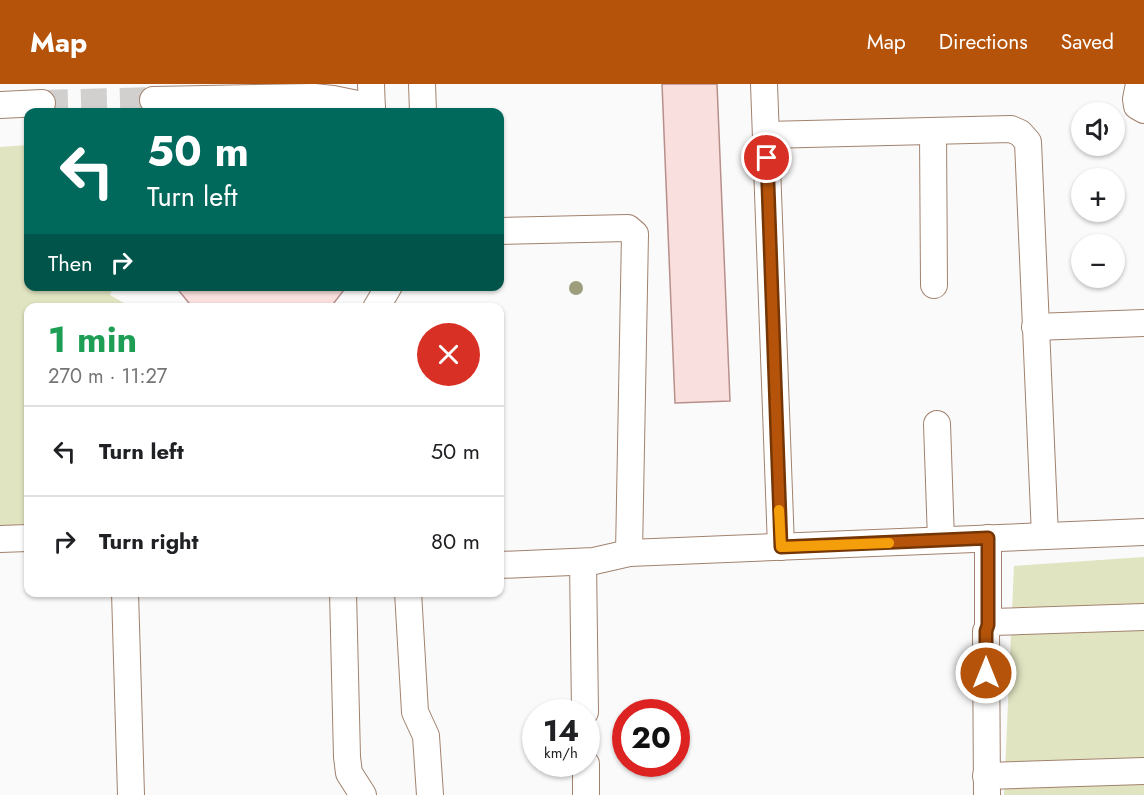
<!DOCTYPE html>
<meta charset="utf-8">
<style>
:root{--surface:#fff;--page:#f2f2f2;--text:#202124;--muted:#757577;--line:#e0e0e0;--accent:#b45309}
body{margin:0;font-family:Jost,sans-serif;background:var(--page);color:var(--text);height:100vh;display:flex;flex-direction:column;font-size:22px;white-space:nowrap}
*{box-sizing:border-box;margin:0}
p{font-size:20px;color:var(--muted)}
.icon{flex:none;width:33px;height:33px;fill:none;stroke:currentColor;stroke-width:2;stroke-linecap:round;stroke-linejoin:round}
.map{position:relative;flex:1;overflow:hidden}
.drawer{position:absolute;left:24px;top:219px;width:480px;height:294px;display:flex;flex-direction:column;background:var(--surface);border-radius:12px;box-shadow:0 2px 4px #0004}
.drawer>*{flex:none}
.hud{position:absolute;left:24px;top:24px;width:480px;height:183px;border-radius:12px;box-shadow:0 2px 4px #0004;background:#00695c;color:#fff;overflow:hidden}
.fabs{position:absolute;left:1071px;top:18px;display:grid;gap:12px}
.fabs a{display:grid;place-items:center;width:54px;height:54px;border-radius:50%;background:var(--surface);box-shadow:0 2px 4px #0004;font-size:30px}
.speed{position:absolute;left:522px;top:615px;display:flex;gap:12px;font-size:30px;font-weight:700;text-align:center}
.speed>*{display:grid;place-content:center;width:78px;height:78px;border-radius:50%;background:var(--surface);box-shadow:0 2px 4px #0004;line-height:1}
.speed small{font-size:15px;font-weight:400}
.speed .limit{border:9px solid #d22;background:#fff;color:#111}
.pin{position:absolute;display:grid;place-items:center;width:51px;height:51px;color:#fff;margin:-26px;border:3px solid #fff;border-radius:50%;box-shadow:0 2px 6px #0007}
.me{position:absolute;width:66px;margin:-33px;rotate:0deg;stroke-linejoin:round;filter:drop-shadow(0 0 4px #0008)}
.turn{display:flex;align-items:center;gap:21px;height:126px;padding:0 24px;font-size:27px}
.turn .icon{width:78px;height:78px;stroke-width:2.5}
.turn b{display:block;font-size:42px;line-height:51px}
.then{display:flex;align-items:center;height:57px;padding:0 24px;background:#0003;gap:12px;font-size:22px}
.round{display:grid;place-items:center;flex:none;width:63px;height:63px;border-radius:32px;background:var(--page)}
.head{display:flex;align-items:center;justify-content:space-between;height:102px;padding:0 24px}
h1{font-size:36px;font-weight:700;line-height:45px;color:#1e9e55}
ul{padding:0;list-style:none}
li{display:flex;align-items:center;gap:18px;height:90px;padding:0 24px;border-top:2px solid var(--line)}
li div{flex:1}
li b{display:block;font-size:22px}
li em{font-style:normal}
header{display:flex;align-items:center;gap:36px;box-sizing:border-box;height:84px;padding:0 30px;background:var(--accent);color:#fff}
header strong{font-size:28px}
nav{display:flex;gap:33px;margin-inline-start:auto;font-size:21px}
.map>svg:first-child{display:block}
.green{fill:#e1e4c0}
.building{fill:#f9dfdd;stroke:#b78f8b;stroke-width:1.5}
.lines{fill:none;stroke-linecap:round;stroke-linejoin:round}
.minor-tunnel{stroke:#d2d0ce;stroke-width:26;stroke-dasharray:26 13;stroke-linecap:butt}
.minor-casing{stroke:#a2826e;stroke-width:28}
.minor{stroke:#fff;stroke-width:26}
.tree{fill:#9c9e7c}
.route-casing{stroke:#753606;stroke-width:15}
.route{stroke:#b45309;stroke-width:10}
.slow{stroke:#f59e0b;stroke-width:10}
</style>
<header>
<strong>Map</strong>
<nav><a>Map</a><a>Directions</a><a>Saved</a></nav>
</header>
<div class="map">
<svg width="1144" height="711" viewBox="0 0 1144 711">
<rect width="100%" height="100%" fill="#fafafa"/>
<g class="green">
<polygon points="28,61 28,202 113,203 110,211 131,223 28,224 28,440 0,442 0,63"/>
<polygon points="1144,473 1144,711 1004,711 1014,482"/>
</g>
<g class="building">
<polygon points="662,0 717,0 730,317 675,319"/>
<polygon points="175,202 347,202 330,224 193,224"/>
</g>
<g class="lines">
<polyline class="minor-tunnel" points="42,19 153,16"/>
<g class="minor-casing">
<g id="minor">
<polyline points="371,0 372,28"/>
<polyline points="422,0 423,28"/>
<polyline points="764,0 781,463"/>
<polyline points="1139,0 1136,15 1137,22 1144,26"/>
<polyline points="153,16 314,13 333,15 372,23"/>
<polyline points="0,21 42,19"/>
<polyline points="933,47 934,201"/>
<polyline points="766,51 1011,45 1020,49 1028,58 1045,452"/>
<polyline points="500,147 628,144 635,150 629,469"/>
<polyline points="376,224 389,202"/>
<polyline points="1035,243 1144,239"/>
<polyline points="937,340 941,456"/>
<polyline points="988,454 988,541"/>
<polyline points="0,455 28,454"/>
<polyline points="583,478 585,628"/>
<polyline points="500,481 594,477 629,469 1144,448"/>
<polyline points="125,508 131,711"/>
<polyline points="343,508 347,673 349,689 363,711"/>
<polyline points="408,508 415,628 426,652 430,711"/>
<polyline points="586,680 586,711"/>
<polyline points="986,692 1144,687"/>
<polyline points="987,711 986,547 992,538 1144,533"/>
</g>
</g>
<use href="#minor" class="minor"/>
</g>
<circle class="tree" cx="576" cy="204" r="7"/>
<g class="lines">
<g class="route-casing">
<polyline id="route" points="767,74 781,463 988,454 988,541 986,547 986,589"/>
</g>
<use href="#route" class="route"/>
<polyline class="slow" points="779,426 781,463 889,459"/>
</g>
</svg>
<div class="fabs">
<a><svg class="icon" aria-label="sound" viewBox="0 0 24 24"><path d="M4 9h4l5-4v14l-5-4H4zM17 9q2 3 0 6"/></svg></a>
<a>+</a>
<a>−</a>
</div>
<div class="speed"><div>14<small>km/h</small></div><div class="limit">20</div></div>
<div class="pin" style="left:767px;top:74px;background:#d93025"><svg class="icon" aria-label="arrive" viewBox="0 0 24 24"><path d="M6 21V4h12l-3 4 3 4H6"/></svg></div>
<svg class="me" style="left:986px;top:589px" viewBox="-20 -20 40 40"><circle r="17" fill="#b45309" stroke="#fff" stroke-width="3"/><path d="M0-11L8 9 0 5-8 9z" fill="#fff"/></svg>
<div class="hud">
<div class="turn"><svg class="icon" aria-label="left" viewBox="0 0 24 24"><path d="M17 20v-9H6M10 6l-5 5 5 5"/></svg><div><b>50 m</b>Turn left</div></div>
<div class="then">Then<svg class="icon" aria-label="right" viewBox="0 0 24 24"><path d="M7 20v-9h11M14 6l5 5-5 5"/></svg></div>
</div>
<section class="drawer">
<div class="head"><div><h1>1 min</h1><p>270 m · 11:27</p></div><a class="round" style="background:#d93025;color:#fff"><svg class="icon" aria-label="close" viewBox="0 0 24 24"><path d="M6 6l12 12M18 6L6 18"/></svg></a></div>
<ul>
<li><svg class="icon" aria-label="left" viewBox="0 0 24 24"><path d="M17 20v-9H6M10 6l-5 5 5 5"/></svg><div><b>Turn left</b></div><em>50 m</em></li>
<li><svg class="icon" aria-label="right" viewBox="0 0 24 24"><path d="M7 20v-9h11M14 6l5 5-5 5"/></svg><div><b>Turn right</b></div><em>80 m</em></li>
</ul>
</section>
</div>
